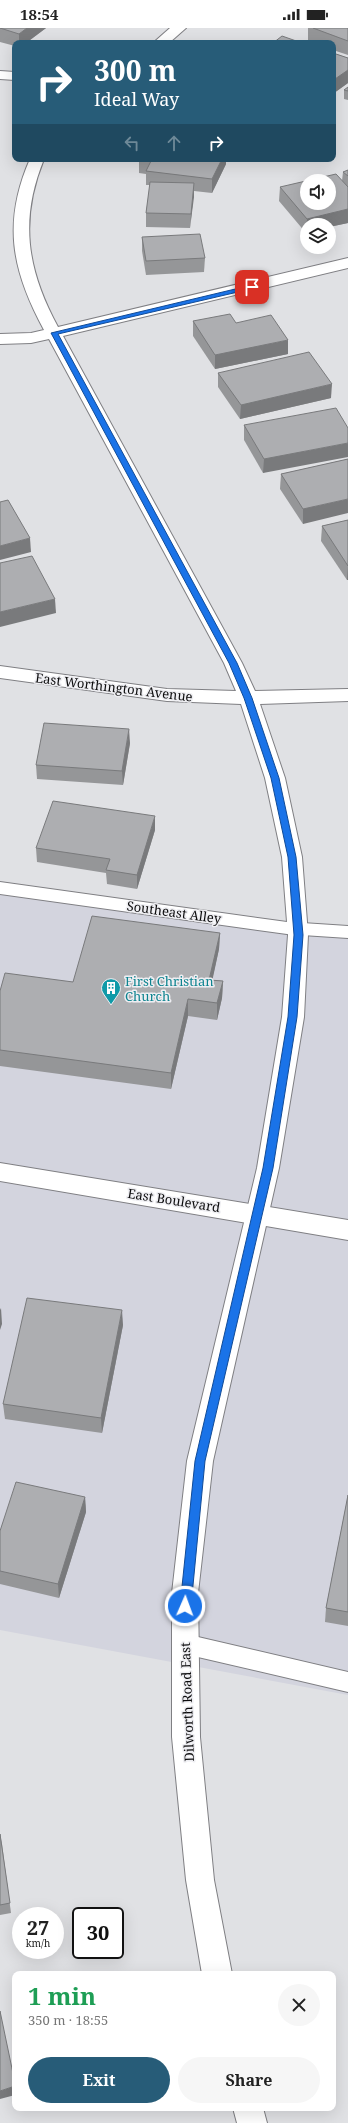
<!DOCTYPE html>
<meta charset="utf-8">
<style>
:root{--surface:#fff;--page:#f6f6f6;--text:#222;--muted:#767676;--accent:#275c78}
body{margin:0;font-family:"Noto Serif",serif;background:var(--page);color:var(--text);height:100vh;display:flex;flex-direction:column;font-size:15px;white-space:nowrap}
*{box-sizing:border-box;margin:0}
p{font-size:13px;color:var(--muted)}
.icon{flex:none;width:22px;height:22px;fill:none;stroke:currentColor;stroke-width:2;stroke-linecap:round;stroke-linejoin:round}
.map{position:relative;flex:1;overflow:hidden}
.side{position:absolute;left:12px;top:1943px;width:324px;height:140px;display:flex;flex-direction:column;background:var(--surface);border-radius:8px;box-shadow:0 4px 16px #0002}
.side>*{flex:none}
.guide{position:absolute;left:12px;top:12px;width:324px;height:122px;border-radius:8px;box-shadow:0 4px 16px #0002;background:#275c78;color:#fff;overflow:hidden}
.buttons{position:absolute;left:300px;top:146px;display:grid;gap:8px}
.buttons a{display:grid;place-items:center;width:36px;height:36px;border-radius:50%;background:var(--surface);box-shadow:0 4px 16px #0002;font-size:20px}
.speed{position:absolute;left:12px;top:1879px;display:flex;gap:8px;font-size:20px;font-weight:700;text-align:center}
.speed>*{display:grid;place-content:center;width:52px;height:52px;border-radius:50%;background:var(--surface);box-shadow:0 4px 16px #0002;line-height:1}
.speed small{font-size:10px;font-weight:400}
.speed .limit{border:2px solid #111;border-radius:6px;background:#fff;color:#111}
.pin{position:absolute;display:grid;place-items:center;width:34px;height:34px;color:#fff;margin:-17px;border-radius:8px;box-shadow:0 2px 6px #0006}
.me{position:absolute;width:44px;margin:-22px;rotate:2deg;stroke-linejoin:round;filter:drop-shadow(0 0 3px #0008)}
.turn{display:flex;align-items:center;gap:14px;height:84px;padding:0 16px;font-size:18px}
.turn .icon{width:52px;height:52px;stroke-width:2.5}
.turn b{display:block;font-size:28px;line-height:34px}
.lanes{display:flex;align-items:center;height:38px;padding:0 16px;background:#0003;justify-content:center;gap:20px;direction:ltr}
.lanes .off{opacity:.35}
.round{display:grid;place-items:center;flex:none;width:42px;height:42px;border-radius:21px;background:var(--page)}
.summary{display:flex;align-items:center;justify-content:space-between;height:68px;padding:0 16px}
h1{font-size:24px;font-weight:700;line-height:30px;color:#1e9e55}
.cta{display:flex;gap:8px;margin-top:auto;padding:8px 16px}
.cta a{flex:1;height:46px;border-radius:24px;background:var(--accent);color:#fff;font-size:16px;font-weight:700;line-height:46px;text-align:center}
.cta a+a{background:var(--page);color:var(--text)}
.status{display:flex;justify-content:space-between;align-items:center;height:28px;padding:0 20px;background:var(--surface);direction:ltr}
.status svg{height:11px;fill:currentColor}
.map>svg:first-child{display:block}
.built{fill:#d3d4de}
.lines{fill:none;stroke-linecap:round;stroke-linejoin:round}
.service-casing{stroke:#7f7f83;stroke-width:2}
.minor-casing{stroke:#7f7f83;stroke-width:2}
.tertiary-casing{stroke:#7f7f83;stroke-width:2}
.service{fill:#fff;fill-rule:evenodd}
.minor{fill:#fff;fill-rule:evenodd}
.tertiary{fill:#fff;fill-rule:evenodd}
.wall{fill:#959698}
.shaded-wall{fill:#797a7c}
.building{fill:#adaeb1;stroke:#797a7c;fill-rule:evenodd}
.route{fill:#1a73e8;stroke:#114b97}
.labels{text-anchor:middle;stroke-width:3;stroke-linejoin:round;paint-order:stroke}
.street-label{font-size:13px;fill:#0c0c0d;stroke:#eeeef2}
.culture-label{font-size:13px;fill:#0d838f;stroke:#eeeef2;text-anchor:start}
</style>
<div class="status"><b>18:54</b><svg viewBox="0 0 49 12"><path d="M0 12V9h3v3zM5 12V6h3v6zM10 12V3h3v9zM15 12V0h3v12zM26 1h20v11H26zM47 4h2v5h-2z"/></svg></div>
<div class="map">
<svg width="348" height="2095" viewBox="0 0 348 2095">
<rect width="100%" height="100%" fill="#e0e1e4"/>
<polygon class="built" points="0,861 348,910 348,1667 0,1602"/>
<g class="lines">
<g class="service-casing">
<g id="service">
<polygon points="0,854 287,894 348,898 348,910 287,906 0,866"/>
<polygon points="185,1606 348,1644 348,1664 185,1626 177,1623 174,1616 177,1609"/>
</g>
</g>
<g class="minor-casing">
<g id="minor">
<polygon points="170,0 186,0 169,15 153,15"/>
<polygon points="0,43 15,44 15,52 0,51"/>
<path d="M30 131H44C19 192 27 242 58 299L348 230V240L63 308 242 635 255 663 348 661V673L260 676 285 750 302 829 308 907 304 989 279 1140 213 1433 198 1565 200 1709 214 1852 232 1946H202L186 1852 172 1709V1565L187 1433 257 1140 282 989 288 907 282 829 265 750 241 676 167 673 0 650V638L167 661 236 663 224 635 49 311 31 315 0 316V306L31 305 44 302C12 243 2 195 30 131Z"/>
<polygon points="233,2080 263,2080 267,2095 237,2095"/>
</g>
</g>
<g class="tertiary-casing">
<polygon id="tertiary" points="0,1135 348,1192 348,1212 0,1153"/>
</g>
<use href="#service" class="service"/>
<use href="#minor" class="minor"/>
<use href="#tertiary" class="tertiary"/>
</g>
<g class="wall">
<polygon points="0,0 46,0 26,15 15,15 15,18 0,14"/>
<polygon points="308,0 348,0 348,27 333,22 333,15 316,15 308,12"/>
<polygon points="333,25 348,30 348,55 334,65 333,65"/>
<polygon points="348,59 348,72 344,71 344,62"/>
<polygon points="139,132 226,136 212,165 194,163 190,200 146,199 146,185 150,157 146,157 146,146 139,145"/>
<polygon points="348,142 348,195 329,199 329,197 307,197 307,204 306,205 279,173 280,159 342,153 343,144"/>
<polygon points="142,209 205,230 204,244 146,247 142,223"/>
<polygon points="193,293 236,295 288,326 215,341 193,308"/>
<polygon points="218,345 331,370 240,391 218,359"/>
<polygon points="244,397 348,400 263,445 244,412"/>
<polygon points="348,431 303,496 280,461 281,446"/>
<polygon points="348,492 348,552 347,552 321,513 322,498"/>
<polygon points="130,715 123,757 37,751 36,737"/>
<polygon points="155,802 137,861 107,856 106,845 37,834 36,820"/>
<polygon points="220,905 219,921 212,952 223,953 222,970 217,992 188,988 171,1061 0,1038 0,963 73,954"/>
<polygon points="123,1297 102,1405 5,1391 3,1376"/>
<polygon points="348,1467 348,1598 325,1594 326,1580"/>
<polygon points="85,1469 86,1484 59,1570 0,1556 0,1503"/>
<polygon points="0,1806 2,1816 11,1885 0,1887"/>
</g>
<g class="shaded-wall">
<polygon points="27,0 46,0 26,15 19,15 19,6"/>
<polygon points="348,42 348,55 334,65 335,51"/>
<polygon points="222,131 226,131 226,136 212,165 212,151"/>
<polygon points="194,155 194,169 190,200 191,186"/>
<polygon points="348,181 348,195 329,199 329,197 307,197 307,204 306,205 307,191"/>
<polygon points="288,312 288,326 215,341 215,327"/>
<polygon points="332,356 331,370 240,391 241,377"/>
<polygon points="348,415 348,429 263,445 264,431"/>
<polygon points="348,471 348,485 303,496 303,481"/>
<polygon points="30,510 31,524 0,532 0,518"/>
<polygon points="348,538 348,552 347,552"/>
<polygon points="55,571 56,585 0,599 0,584"/>
<polygon points="129,701 130,715 123,757 122,743"/>
<polygon points="155,788 155,802 137,861 137,847"/>
<polygon points="220,905 219,921 209,968 209,952"/>
<polygon points="223,953 222,970 217,992 217,975"/>
<polygon points="188,971 188,988 171,1061 171,1045"/>
<polygon points="1,1280 2,1296 0,1302 0,1282"/>
<polygon points="122,1282 123,1297 102,1405 101,1390"/>
<polygon points="85,1469 86,1484 59,1570 58,1556"/>
<polygon points="15,2058 15,2067 0,2071 0,2063"/>
</g>
<g class="building">
<polygon points="0,0 27,0 19,6"/>
<polygon points="313,0 348,0 348,13"/>
<polygon points="282,8 302,15 273,15"/>
<polygon points="333,25 348,30 348,42 335,51 333,51"/>
<polygon points="348,59 348,63 344,62"/>
<polygon points="139,131 222,131 212,151 146,143 151,133 139,132"/>
<polygon points="348,142 348,148 343,144"/>
<path d="M336 146 348 159V181L307 191 280 159ZM307 153H329V175H307Z"/>
<polygon points="150,154 194,155 191,186 146,185"/>
<polygon points="200,206 205,230 146,233 142,209"/>
<polygon points="230,286 236,295 271,287 288,312 215,327 193,293"/>
<polygon points="309,324 332,356 241,377 218,345"/>
<polygon points="336,380 348,400 348,415 264,431 244,397"/>
<polygon points="348,431 348,471 303,481 281,446"/>
<polygon points="8,472 30,510 0,518 0,474"/>
<polygon points="348,492 348,538 322,498"/>
<polygon points="32,528 55,571 0,584 0,535"/>
<polygon points="44,695 129,701 122,743 36,737"/>
<polygon points="53,773 155,788 137,847 106,842 110,831 36,820"/>
<polygon points="92,888 220,905 209,952 223,953 217,975 188,971 171,1045 0,1022 0,963 5,945 73,954"/>
<polygon points="27,1270 122,1282 101,1390 3,1376"/>
<polygon points="16,1454 85,1469 58,1556 0,1543 0,1503"/>
<polygon points="348,1467 348,1584 326,1580"/>
<polygon points="0,1806 10,1875 0,1877"/>
<polygon points="0,1983 15,2055 15,2058 0,2063"/>
</g>
<polygon class="route" points="252,257 256,259 255,260 58,306 237,635 252,670 279,750 296,829 303,907 297,989 273,1140 205,1433 191,1578 189,1581 185,1583 182,1581 180,1578 195,1433 263,1140 288,989 294,907 288,829 271,750 244,670 229,635 51,305"/>
<defs>
<g id="building-pin" transform="scale(1)"><path d="M0 17L-7.5 6A9.5 9.5 0 1 1 7.5 6Z" fill="#0f9aa8" stroke="#eeeef2"/><path d="M-4-6H4V6H1V3H-1V6H-4ZM-2.5-4.3h1.7v1.8h-1.7ZM.8-4.3h1.7v1.8H.8ZM-2.5-1h1.7V.8h-1.7ZM.8-1h1.7V.8H.8Z" fill="#fff"/></g>
</defs>
<g fill-rule="evenodd">
<use href="#building-pin" x="111" y="960"/>
</g>
<g class="labels">
<g class="street-label">
<text transform="translate(114 659) rotate(7)" y="5">East Worthington Avenue</text>
<text transform="translate(174 884) rotate(8)" y="5">Southeast Alley</text>
<text transform="translate(174 1172) rotate(9)" y="5">East Boulevard</text>
<text transform="translate(187 1674) rotate(-92)" y="5">Dilworth Road East</text>
</g>
<g class="culture-label">
<text x="125" y="958">First Christian<tspan x="125" dy="15">Church</tspan></text>
</g>
</g>
</svg>
<div class="buttons">
<a><svg class="icon" aria-label="sound" viewBox="0 0 24 24"><path d="M4 9h4l5-4v14l-5-4H4zM17 9q2 3 0 6"/></svg></a>
<a><svg class="icon" aria-label="layers" viewBox="0 0 24 24"><path d="M12 4l9 5-9 5-9-5zM3 14l9 5 9-5"/></svg></a>
</div>
<div class="speed"><div>27<small>km/h</small></div><div class="limit">30</div></div>
<div class="pin" style="left:252px;top:259px;background:#d93025"><svg class="icon" aria-label="arrive" viewBox="0 0 24 24"><path d="M6 21V4h12l-3 4 3 4H6"/></svg></div>
<svg class="me" style="left:185px;top:1578px" viewBox="-20 -20 40 40"><circle r="17" fill="#1a73e8" stroke="#fff" stroke-width="3"/><path d="M0-11L8 9 0 5-8 9z" fill="#fff"/></svg>
<div class="guide">
<div class="turn"><svg class="icon" aria-label="right" viewBox="0 0 24 24"><path d="M7 20v-9h11M14 6l5 5-5 5"/></svg><div><b>300 m</b>Ideal Way</div></div>
<div class="lanes"><svg class="icon off" aria-label="left" viewBox="0 0 24 24"><path d="M17 20v-9H6M10 6l-5 5 5 5"/></svg><svg class="icon off" aria-label="ahead" viewBox="0 0 24 24"><path d="M12 20V5M6 11l6-6 6 6"/></svg><svg class="icon" aria-label="right" viewBox="0 0 24 24"><path d="M7 20v-9h11M14 6l5 5-5 5"/></svg></div>
</div>
<section class="side">
<div class="summary"><div><h1>1 min</h1><p>350 m · 18:55</p></div><a class="round"><svg class="icon" aria-label="close" viewBox="0 0 24 24"><path d="M6 6l12 12M18 6L6 18"/></svg></a></div>
<div class="cta"><a>Exit</a><a>Share</a></div>
</section>
</div>
